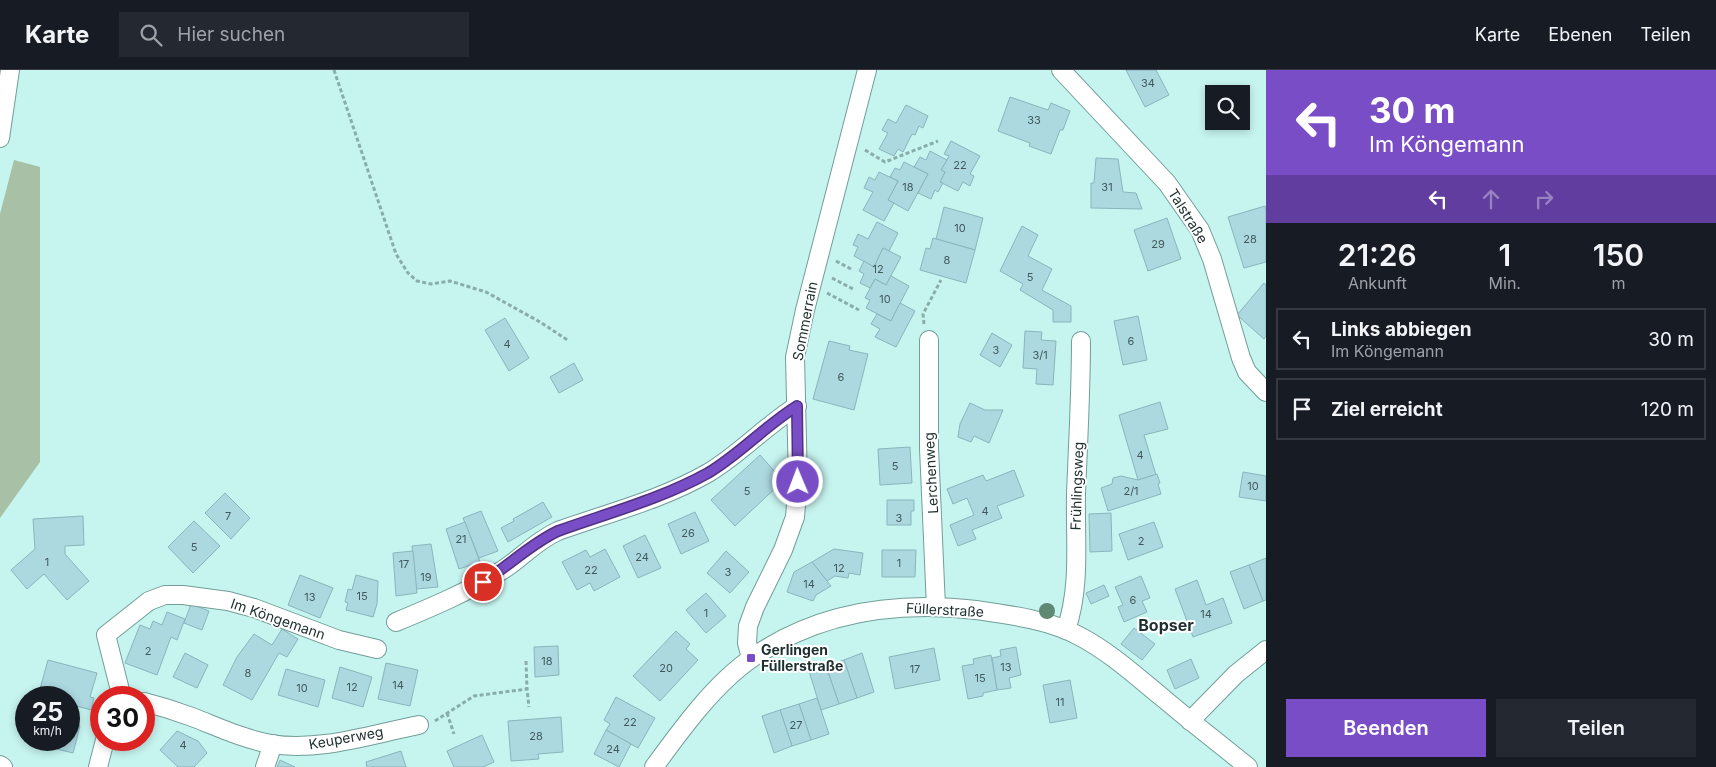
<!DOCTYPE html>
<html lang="de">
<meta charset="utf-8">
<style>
:root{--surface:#171b24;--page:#242831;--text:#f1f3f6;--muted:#9ea1a6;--line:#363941;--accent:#794dc6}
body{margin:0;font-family:Inter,sans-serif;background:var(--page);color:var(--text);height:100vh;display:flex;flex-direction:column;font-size:19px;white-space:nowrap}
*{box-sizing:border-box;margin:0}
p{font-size:16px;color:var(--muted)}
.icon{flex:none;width:28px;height:28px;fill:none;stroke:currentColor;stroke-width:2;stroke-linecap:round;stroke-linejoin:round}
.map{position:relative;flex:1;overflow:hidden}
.drawer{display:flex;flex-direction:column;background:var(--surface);width:450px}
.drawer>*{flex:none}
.top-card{background:#794dc6;color:#fff;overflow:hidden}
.controls{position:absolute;left:1205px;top:15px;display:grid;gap:10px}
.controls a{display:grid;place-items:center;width:45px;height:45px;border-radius:0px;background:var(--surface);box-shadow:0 2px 8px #0003;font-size:25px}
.speed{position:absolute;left:15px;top:616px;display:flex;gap:10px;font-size:25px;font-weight:700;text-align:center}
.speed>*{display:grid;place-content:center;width:65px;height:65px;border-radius:50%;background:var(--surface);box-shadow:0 2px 8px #0003;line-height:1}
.speed small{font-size:12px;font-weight:400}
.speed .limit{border:8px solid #d22;background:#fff;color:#111}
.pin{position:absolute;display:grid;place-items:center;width:42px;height:42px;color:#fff;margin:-21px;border:2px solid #fff;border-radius:50%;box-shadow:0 1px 5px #0007}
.me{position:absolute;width:55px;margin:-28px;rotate:359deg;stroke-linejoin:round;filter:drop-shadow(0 0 4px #0008)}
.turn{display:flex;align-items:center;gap:18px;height:105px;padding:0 20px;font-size:22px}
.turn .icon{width:65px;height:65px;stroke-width:2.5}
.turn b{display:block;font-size:35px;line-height:42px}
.lanes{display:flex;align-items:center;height:48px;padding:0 20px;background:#0003;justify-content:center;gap:25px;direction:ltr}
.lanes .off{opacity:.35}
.eta{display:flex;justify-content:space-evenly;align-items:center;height:85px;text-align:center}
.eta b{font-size:30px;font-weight:600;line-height:35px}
.button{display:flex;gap:10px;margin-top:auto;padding:10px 20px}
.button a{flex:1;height:58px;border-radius:0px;background:var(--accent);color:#fff;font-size:20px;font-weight:600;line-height:58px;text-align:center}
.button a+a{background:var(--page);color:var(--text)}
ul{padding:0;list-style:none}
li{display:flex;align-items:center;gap:15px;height:62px;margin:0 10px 8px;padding:0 10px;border:2px solid var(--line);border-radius:0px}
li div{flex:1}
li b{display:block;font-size:19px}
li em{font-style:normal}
header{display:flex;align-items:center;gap:30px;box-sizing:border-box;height:70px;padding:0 25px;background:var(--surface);border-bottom:1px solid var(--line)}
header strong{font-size:24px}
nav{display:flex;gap:28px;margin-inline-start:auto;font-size:18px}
.search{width:350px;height:45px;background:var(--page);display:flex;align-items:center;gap:12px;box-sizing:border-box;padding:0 18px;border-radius:0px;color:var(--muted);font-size:19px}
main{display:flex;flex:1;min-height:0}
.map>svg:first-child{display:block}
.forest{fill:#a7c0a6}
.building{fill:#acd8e0;stroke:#89b5bc}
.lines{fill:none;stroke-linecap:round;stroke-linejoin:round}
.street-casing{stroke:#729e99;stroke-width:20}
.path{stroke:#89ada9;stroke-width:3;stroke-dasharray:4 2.5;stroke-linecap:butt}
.street{stroke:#fff;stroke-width:18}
.tree{fill:#5f8973}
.route-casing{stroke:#4f3281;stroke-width:12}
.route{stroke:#794dc6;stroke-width:9}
.poi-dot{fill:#794dc6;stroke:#fff;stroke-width:2}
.labels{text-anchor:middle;stroke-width:4;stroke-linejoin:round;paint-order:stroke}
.number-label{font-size:11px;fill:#41595a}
.street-label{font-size:14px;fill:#1d2f2e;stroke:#fff}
.poi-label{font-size:14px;font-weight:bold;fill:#1d2f2e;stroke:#fff;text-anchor:start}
.quarter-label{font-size:16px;font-weight:bold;fill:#1d2f2e;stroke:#fff}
</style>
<header>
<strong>Karte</strong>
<div class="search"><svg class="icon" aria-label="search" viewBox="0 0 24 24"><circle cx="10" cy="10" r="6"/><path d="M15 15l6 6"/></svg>Hier suchen</div>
<nav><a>Karte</a><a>Ebenen</a><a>Teilen</a></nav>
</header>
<main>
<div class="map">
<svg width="1266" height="697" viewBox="0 0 1266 697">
<rect width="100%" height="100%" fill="#c6f4ef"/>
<polygon class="forest" points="14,90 40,97 40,392 0,448 0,144"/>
<g class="building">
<polygon points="1126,0 1156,0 1169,25 1145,37"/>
<polygon points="1010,27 1048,40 1051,33 1070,41 1063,60 1060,60 1051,84 1029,76 1030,73 998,61"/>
<polygon points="906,35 928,46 923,58 919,56 915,65 912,64 903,82 898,79 894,86 879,79 888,63 882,60 888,49 896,53"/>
<polygon points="951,71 980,86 970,104 974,106 970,116 963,112 958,121 940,112 945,102 941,100 949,86 944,84"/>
<polygon points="930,81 947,90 941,100 945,102 940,112 943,113 938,122 935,120 931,129 918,123 928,104 914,97 920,87 926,90"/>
<polygon points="1096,88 1118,89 1123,122 1136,123 1142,139 1091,138 1091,113 1094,113"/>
<polygon points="904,92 928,104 908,141 888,130 898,111 890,107 895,98 900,100"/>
<polygon points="879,102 898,111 888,130 894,133 884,151 863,140 873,122 864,118 869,107 875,110"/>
<polygon points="1265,136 1266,140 1266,192 1244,198 1228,147"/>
<polygon points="944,137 983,148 975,180 936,169"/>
<polygon points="1167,148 1181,189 1148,201 1134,160"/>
<polygon points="877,152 898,163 889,181 883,178 874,197 854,186 858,177 853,175 858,164 868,169"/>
<polygon points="1022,156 1038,165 1028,186 1052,199 1042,220 1071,236 1071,252 1053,252 1053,240 1020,220 1023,214 1000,201"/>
<polygon points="933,168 975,180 966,213 920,200 926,178 930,179"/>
<polygon points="883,178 901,187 886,215 875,209 870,218 860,213 864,204 859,201 864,191 874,197"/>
<polygon points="891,206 909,216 891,251 866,238 870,230 865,228 875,209 886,215"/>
<polygon points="1264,213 1266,215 1266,266 1264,269 1237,245"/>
<polygon points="900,233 915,241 896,277 875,267 880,259 871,254 877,244 891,251"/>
<polygon points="1138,246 1147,290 1123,295 1114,251"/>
<polygon points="505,248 529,288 509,301 485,260"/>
<polygon points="1025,261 1042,262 1041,270 1056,271 1053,315 1036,314 1037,299 1023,298"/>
<polygon points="992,263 1012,275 1000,297 980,285"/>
<polygon points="829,271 850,276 849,280 868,284 854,340 813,329"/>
<polygon points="574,293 583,310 559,323 550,307"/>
<polygon points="1160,332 1168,359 1144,365 1156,405 1138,410 1119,345"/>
<polygon points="970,333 985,340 1003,340 989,373 974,366 971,372 958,367 960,354"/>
<polygon points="910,377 912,413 880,415 878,379"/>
<polygon points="760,385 783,411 735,456 711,430"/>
<polygon points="1014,400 1024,426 997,436 1002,448 972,460 976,469 958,476 950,455 974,445 967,428 953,434 947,419 983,405 986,411"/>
<polygon points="1243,402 1266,406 1266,431 1239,427"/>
<polygon points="1157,404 1160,413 1158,414 1161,424 1108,441 1101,418 1112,414 1113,408 1121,406 1138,410"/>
<polygon points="225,423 250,448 231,469 205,443"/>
<polygon points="887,430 914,430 914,441 911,441 911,455 887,455"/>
<polygon points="543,432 552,447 508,472 501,458 514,451 513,449"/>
<polygon points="481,441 498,481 479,488 463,448"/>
<polygon points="695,442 709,471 681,484 668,454"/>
<polygon points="1111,443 1112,481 1090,482 1089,444"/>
<polygon points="83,446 84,475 65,476 65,484 89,511 67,530 44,504 27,519 11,500 35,479 33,449"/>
<polygon points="194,451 220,476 193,503 168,477"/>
<polygon points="465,452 480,492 459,499 446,459"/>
<polygon points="1154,452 1163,477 1128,490 1119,464"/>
<polygon points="645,465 661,498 638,508 623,476"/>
<polygon points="431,474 438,517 416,519 412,476"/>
<polygon points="605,479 620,507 594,521 590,513 577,520 562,492 586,480 590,487"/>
<polygon points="834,479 863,483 860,505 849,503 848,508 835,506 827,511 812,492"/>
<polygon points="882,480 916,480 915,507 882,507"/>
<polygon points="413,481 417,523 396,526 393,483"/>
<polygon points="726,481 749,502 730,523 707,503"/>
<polygon points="1266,488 1266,530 1263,531 1249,495"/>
<polygon points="812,492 831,516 816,525 813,531 787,522 794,502"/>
<polygon points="1249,495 1263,531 1244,539 1230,502"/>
<polygon points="300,505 333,518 320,548 288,535"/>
<polygon points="356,505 378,511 377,534 373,547 346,540 348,533 345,532 348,519 352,520"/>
<polygon points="1141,506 1150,528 1142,531 1147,542 1124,552 1118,537 1123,535 1115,517"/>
<polygon points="1197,510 1206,535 1223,528 1232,553 1193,567 1175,519"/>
<polygon points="1104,515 1109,526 1091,534 1086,523"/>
<polygon points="706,523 726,546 706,563 686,540"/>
<polygon points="191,534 209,541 202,560 184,553"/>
<polygon points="167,542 185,549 177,570 171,567 157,605 125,593 140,555 150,559 153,551 162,555"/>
<polygon points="1134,558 1155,574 1142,590 1121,574"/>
<polygon points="282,559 298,569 287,587 279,583 252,630 223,615 237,587 254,564 272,575"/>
<polygon points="676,561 690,574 686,579 698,590 660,631 633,606"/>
<polygon points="558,576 559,605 535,607 534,577"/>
<polygon points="1016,577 1021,605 1009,608 1011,618 997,620 992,588 1001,586 1000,580"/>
<polygon points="934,578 940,610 895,619 889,587"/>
<polygon points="185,583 208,595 197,618 173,607"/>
<polygon points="862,583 874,622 857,628 844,590"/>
<polygon points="991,585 997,620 983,623 983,626 968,629 962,596 974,594 973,589"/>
<polygon points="1191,589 1199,608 1175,619 1167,600"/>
<polygon points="48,590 97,603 90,627 94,628 91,640 69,634 69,628 38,626"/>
<polygon points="844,590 857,628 839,634 826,596"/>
<polygon points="386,593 418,600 410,636 378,629"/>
<polygon points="826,596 839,634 821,640 809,601"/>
<polygon points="340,597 372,607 363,637 332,628"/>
<polygon points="286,599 325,610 318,637 278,625"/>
<polygon points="1070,610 1077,648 1050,653 1043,615"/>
<polygon points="616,627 655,648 638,678 606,660 610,654 604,650"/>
<polygon points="817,628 829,664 811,670 799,634"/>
<polygon points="799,634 811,670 792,676 780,640"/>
<polygon points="780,640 792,676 774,683 762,646"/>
<polygon points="561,647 563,682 538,684 539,689 511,691 508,651"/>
<polygon points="69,653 80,656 73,683 28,672 29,670 69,670"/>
<polygon points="606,660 631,674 619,697 594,684"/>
<polygon points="177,661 198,671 207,683 194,697 178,697 160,680"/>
<polygon points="482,665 494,692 483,697 454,697 447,681"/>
<polygon points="401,681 406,697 367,697 366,692"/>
<polygon points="280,690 295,697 277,697"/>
</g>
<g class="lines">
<g class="street-casing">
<g id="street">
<polyline points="1061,0 1167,113 1200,160 1212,189 1241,288 1247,302 1266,322"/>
<polyline points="0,68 10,0"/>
<polyline points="929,270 929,378 936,537"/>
<path d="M396 552C432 537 468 522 501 501 522 488 534 472 558 461 608 443 661 430 708 403 740 384 765 356 797 336"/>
<path d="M1066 560C1081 516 1075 470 1076 424 1078 373 1081 322 1081 271"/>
<polyline points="751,588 747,573 748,556 755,537 783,480 795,447 798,412 795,287 805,240 867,0"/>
<polyline points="122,628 106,565 149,531 165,525 183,525 228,531 254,538 339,570 377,579"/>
<path d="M144 632C160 636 176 641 192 647 218 657 243 669 271 674 320 682 372 664 419 655"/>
<polyline points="1190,651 1236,604 1266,580"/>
<polyline points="0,695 3,697"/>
<polyline points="98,697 105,670"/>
<polyline points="265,697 273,674"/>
<path d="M654 697C681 660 714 614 752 588 819 541 896 531 976 540 1011 545 1050 550 1081 567 1111 583 1137 607 1163 628 1191 652 1220 674 1248 697"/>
</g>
</g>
<g class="path">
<polyline points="334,0 396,184 408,203 417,211 431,214 450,211 486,222 540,252 569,271"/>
<polyline points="865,80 885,92 938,71"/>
<polyline points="836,191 851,199"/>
<polyline points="832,208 855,220"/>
<polyline points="827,223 859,240"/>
<polyline points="924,254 923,244 941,210"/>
<polyline points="526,591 527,619"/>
<polyline points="447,643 454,664"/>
<polyline points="435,651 474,626 527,619 529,637"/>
</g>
<use href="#street" class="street"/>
</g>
<circle class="tree" cx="1047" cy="541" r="8"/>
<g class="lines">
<g class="route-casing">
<path id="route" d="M483 512C509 496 530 474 558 461 608 443 661 429 708 403 740 384 765 356 797 336L798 412"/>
</g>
<use href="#route" class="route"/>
</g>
<rect class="poi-dot" x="746" y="583" width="10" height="10" rx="2.5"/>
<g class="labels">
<g class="number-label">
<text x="1148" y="17">34</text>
<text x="1034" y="54">33</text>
<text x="960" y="99">22</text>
<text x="908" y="121">18</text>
<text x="1107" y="121">31</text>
<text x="960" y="162">10</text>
<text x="1250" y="173">28</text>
<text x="1158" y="178">29</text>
<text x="947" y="194">8</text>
<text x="878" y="203">12</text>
<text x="1030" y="211">5</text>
<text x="885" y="233">10</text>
<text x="1131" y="275">6</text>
<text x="507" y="278">4</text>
<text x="996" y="284">3</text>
<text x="1040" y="289">3/1</text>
<text x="841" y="311">6</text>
<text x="1140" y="389">4</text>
<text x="895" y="400">5</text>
<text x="1253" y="420">10</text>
<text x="747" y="425">5</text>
<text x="1131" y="425">2/1</text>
<text x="985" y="445">4</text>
<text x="228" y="450">7</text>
<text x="899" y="452">3</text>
<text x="688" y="467">26</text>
<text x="461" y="473">21</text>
<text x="1141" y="475">2</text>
<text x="194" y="481">5</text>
<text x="642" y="491">24</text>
<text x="47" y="496">1</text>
<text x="899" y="497">1</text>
<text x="404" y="498">17</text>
<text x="839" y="502">12</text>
<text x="591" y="504">22</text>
<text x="728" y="506">3</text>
<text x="426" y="511">19</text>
<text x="809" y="518">14</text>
<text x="362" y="530">15</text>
<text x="310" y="531">13</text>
<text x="1133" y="534">6</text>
<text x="706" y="547">1</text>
<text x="1206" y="548">14</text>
<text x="148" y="585">2</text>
<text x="547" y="595">18</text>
<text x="1006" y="601">13</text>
<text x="666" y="602">20</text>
<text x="915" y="603">17</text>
<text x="248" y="607">8</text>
<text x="980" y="612">15</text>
<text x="398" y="619">14</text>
<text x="352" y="621">12</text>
<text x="302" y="622">10</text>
<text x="1060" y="636">11</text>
<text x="630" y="656">22</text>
<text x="796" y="659">27</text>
<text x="536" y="670">28</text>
<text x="183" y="679">4</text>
<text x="613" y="683">24</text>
</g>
<g class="street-label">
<text transform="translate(1188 146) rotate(58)" y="5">Talstraße</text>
<text transform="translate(805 251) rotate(-79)" y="5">Sommerrain</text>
<text transform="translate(931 403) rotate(-93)" y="5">Lerchenweg</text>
<text transform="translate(1077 416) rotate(-88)" y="5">Frühlingsweg</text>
<text transform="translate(945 540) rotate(3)" y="5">Füllerstraße</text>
<text transform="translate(278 549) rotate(19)" y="5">Im Köngemann</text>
<text transform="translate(346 668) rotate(-10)" y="5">Keuperweg</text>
</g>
<g class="poi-label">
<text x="761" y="585">Gerlingen<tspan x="761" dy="16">Füllerstraße</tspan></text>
</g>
<g class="quarter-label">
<text x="1166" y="561">Bopser</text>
</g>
</g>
</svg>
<div class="controls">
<a><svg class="icon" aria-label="search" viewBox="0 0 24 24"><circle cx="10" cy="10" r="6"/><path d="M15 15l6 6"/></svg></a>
</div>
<div class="speed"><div>25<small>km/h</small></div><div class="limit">30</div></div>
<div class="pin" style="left:483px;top:512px;background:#d93025"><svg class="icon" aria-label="arrive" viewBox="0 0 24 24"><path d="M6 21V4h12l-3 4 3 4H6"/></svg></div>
<svg class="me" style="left:798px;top:412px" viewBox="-20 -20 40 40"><circle r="17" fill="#794dc6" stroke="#fff" stroke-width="3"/><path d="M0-11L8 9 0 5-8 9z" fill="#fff"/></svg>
</div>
<section class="drawer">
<div class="top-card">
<div class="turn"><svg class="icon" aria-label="left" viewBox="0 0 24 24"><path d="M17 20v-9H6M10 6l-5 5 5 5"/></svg><div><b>30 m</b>Im Köngemann</div></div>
<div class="lanes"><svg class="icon" aria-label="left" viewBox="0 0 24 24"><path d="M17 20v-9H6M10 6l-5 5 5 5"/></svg><svg class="icon off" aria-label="ahead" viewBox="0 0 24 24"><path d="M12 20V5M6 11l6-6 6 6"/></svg><svg class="icon off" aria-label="right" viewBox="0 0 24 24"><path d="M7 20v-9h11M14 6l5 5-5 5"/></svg></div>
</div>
<div class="eta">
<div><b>21:26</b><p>Ankunft</p></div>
<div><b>1</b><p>Min.</p></div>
<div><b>150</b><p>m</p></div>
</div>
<ul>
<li><svg class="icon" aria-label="left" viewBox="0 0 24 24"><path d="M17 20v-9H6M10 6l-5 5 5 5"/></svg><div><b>Links abbiegen</b><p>Im Köngemann</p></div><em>30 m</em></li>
<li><svg class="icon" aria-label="arrive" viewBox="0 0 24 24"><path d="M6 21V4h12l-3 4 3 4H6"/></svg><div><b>Ziel erreicht</b></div><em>120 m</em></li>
</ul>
<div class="button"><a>Beenden</a><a>Teilen</a></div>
</section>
</main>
